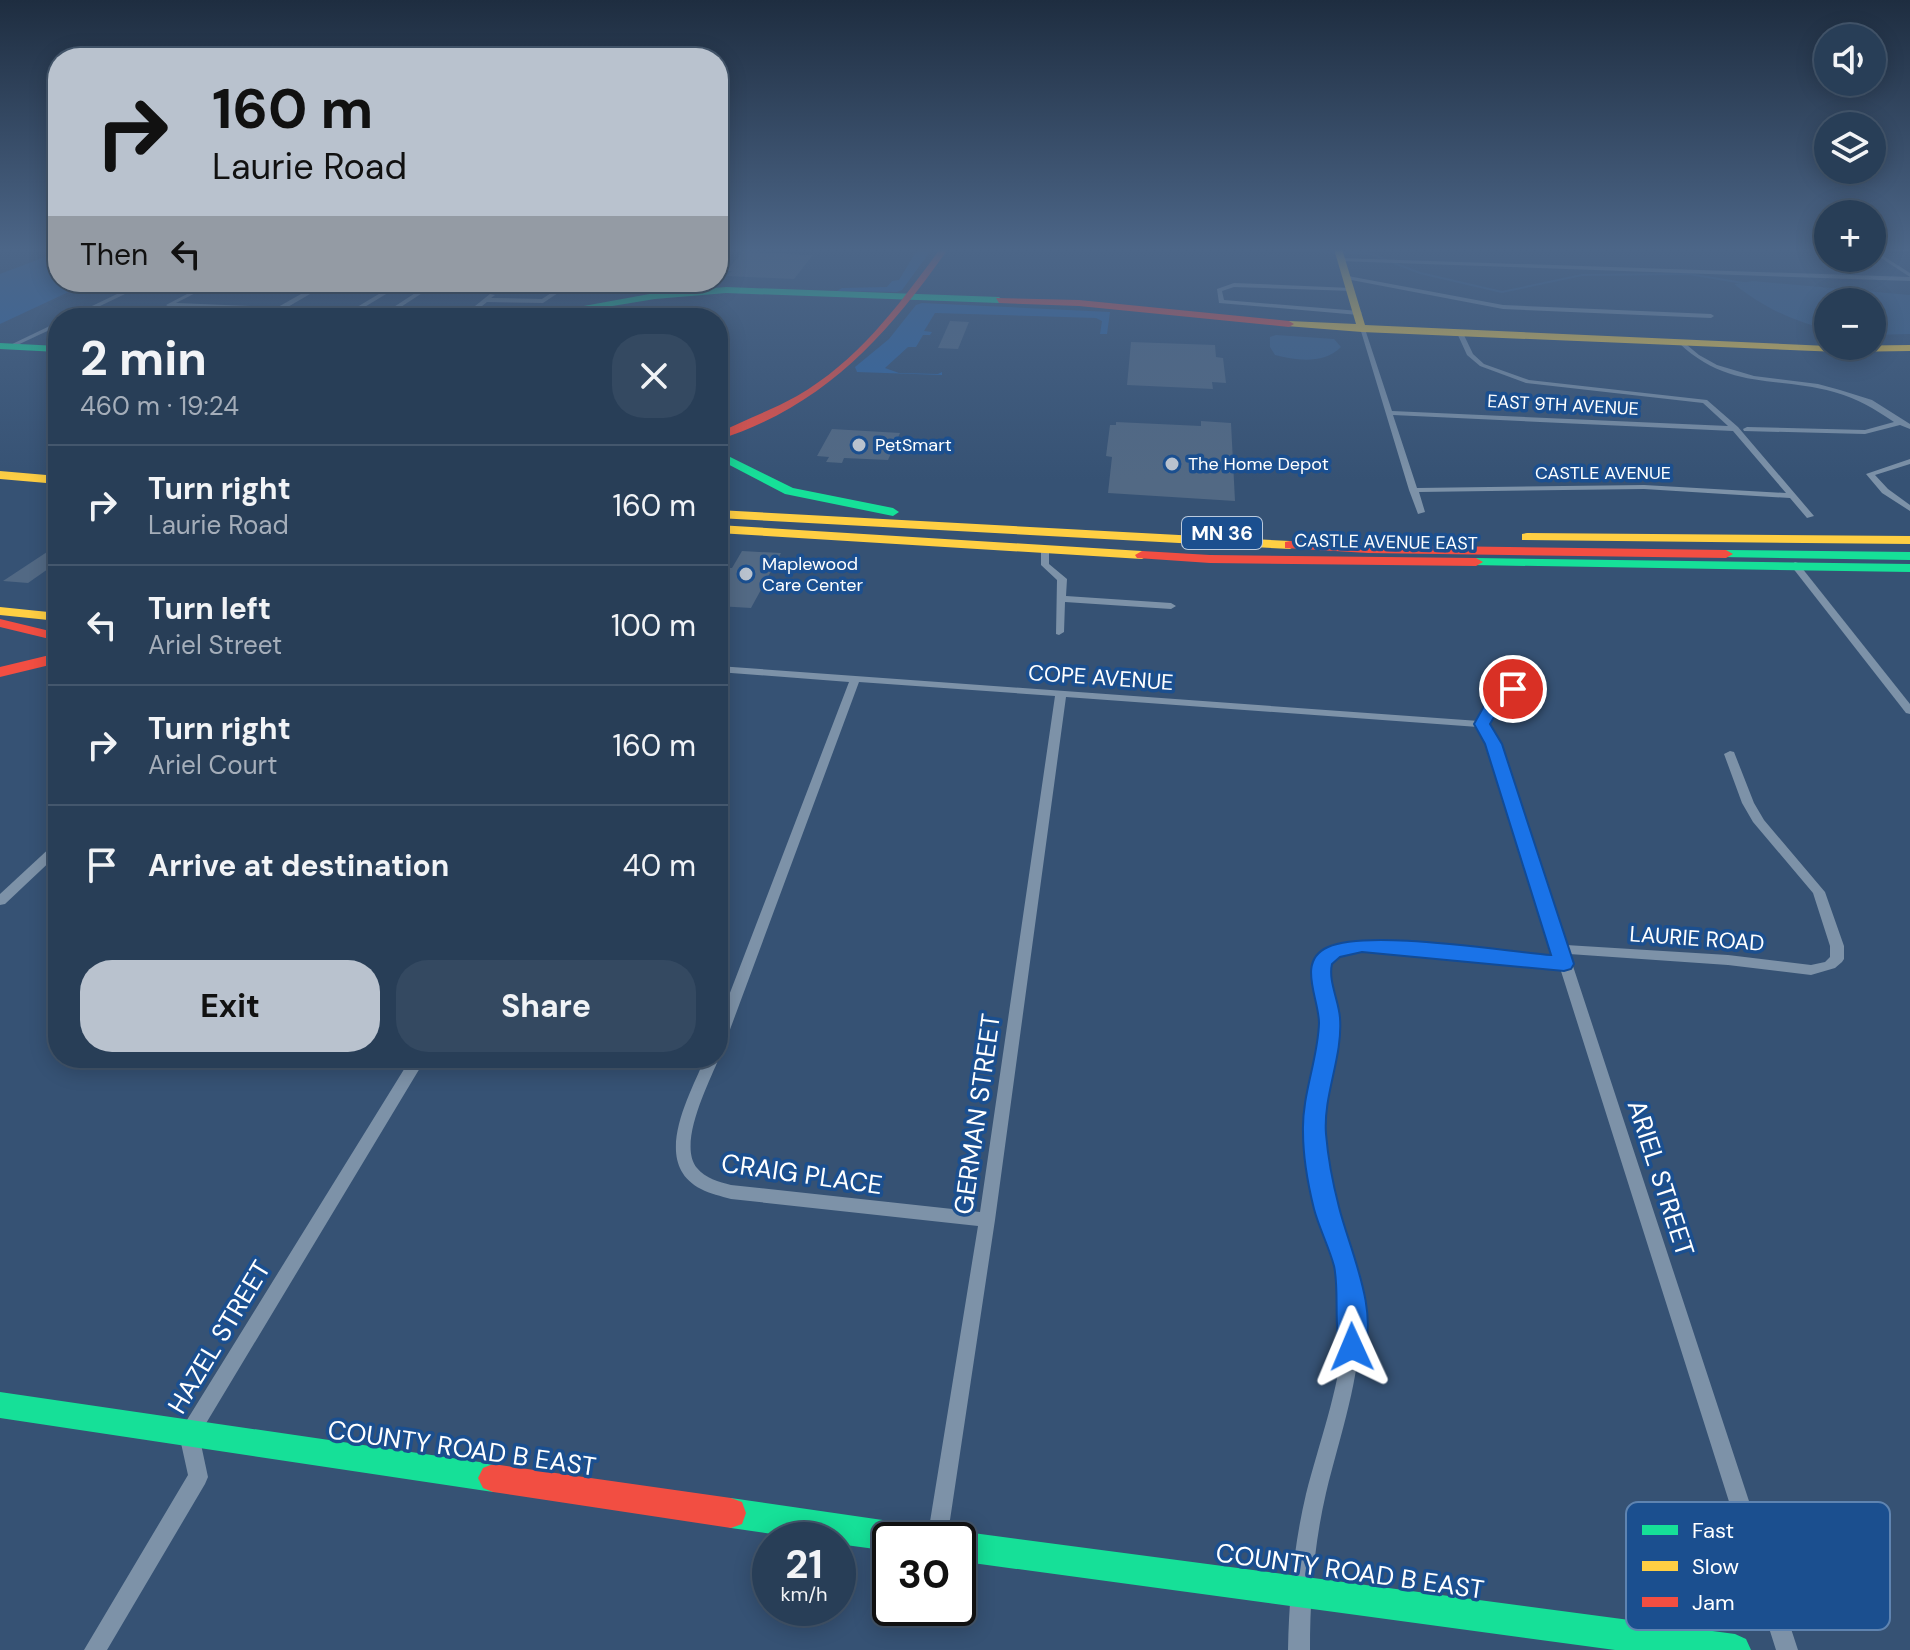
<!DOCTYPE html>
<meta charset="utf-8">
<style>
:root{--surface:#283e57;--page:#344961;--text:#f1f3f6;--muted:#a5aeba;--line:#44576d;--accent:#b9c2ce}
body{margin:0;font-family:"DM Sans",sans-serif;background:var(--page);color:var(--text);height:100vh;display:flex;flex-direction:column;font-size:30px;white-space:nowrap}
*{box-sizing:border-box;margin:0}
p{font-size:26px;color:var(--muted)}
.icon{flex:none;width:44px;height:44px;fill:none;stroke:currentColor;stroke-width:2;stroke-linecap:round;stroke-linejoin:round}
.map{position:relative;flex:1;overflow:hidden}
.sheet{position:absolute;left:48px;top:308px;width:680px;height:760px;display:flex;flex-direction:column;background:var(--surface);border-radius:32px;box-shadow:0 4px 20px #0003,0 0 0 2px var(--line)}
.sheet>*{flex:none}
.top-card{position:absolute;left:48px;top:48px;width:680px;height:244px;border-radius:32px;box-shadow:0 4px 20px #0003,0 0 0 2px var(--line);background:#b9c2ce;color:#111;overflow:hidden}
.controls{position:absolute;left:1814px;top:24px;display:grid;gap:16px}
.controls a{display:grid;place-items:center;width:72px;height:72px;border-radius:50%;background:var(--surface);box-shadow:0 4px 20px #0003,0 0 0 2px var(--line);font-size:40px}
.speed{position:absolute;left:752px;top:1522px;display:flex;gap:16px;font-size:40px;font-weight:700;text-align:center}
.speed>*{display:grid;place-content:center;width:104px;height:104px;border-radius:50%;background:var(--surface);box-shadow:0 4px 20px #0003,0 0 0 2px var(--line);line-height:1}
.speed small{font-size:20px;font-weight:400}
.speed .limit{border:4px solid #111;border-radius:12px;background:#fff;color:#111}
.pin{position:absolute;display:grid;place-items:center;width:68px;height:68px;color:#fff;margin:-34px;border:4px solid #fff;border-radius:50%;box-shadow:0 2px 8px #0007}
.me{position:absolute;width:88px;margin:-44px;rotate:359deg;stroke-linejoin:round;filter:drop-shadow(0 0 6px #0008)}
.turn{display:flex;align-items:center;gap:28px;height:168px;padding:0 32px;font-size:36px}
.turn .icon{width:104px;height:104px;stroke-width:2.5}
.turn b{display:block;font-size:56px;line-height:68px}
.then{display:flex;align-items:center;height:76px;padding:0 32px;background:#0003;gap:16px;font-size:30px}
.round{display:grid;place-items:center;flex:none;width:84px;height:84px;border-radius:32px;background:var(--page)}
.head{display:flex;align-items:center;justify-content:space-between;height:136px;padding:0 32px}
h1{font-size:48px;font-weight:700;line-height:60px}
.button{display:flex;gap:16px;margin-top:auto;padding:16px 32px}
.button a{flex:1;height:92px;border-radius:32px;background:var(--accent);color:#111;font-size:32px;font-weight:700;line-height:92px;text-align:center}
.button a+a{background:var(--page);color:var(--text)}
ul{padding:0;list-style:none}
li{display:flex;align-items:center;gap:24px;height:120px;padding:0 32px;border-top:2px solid var(--line)}
li div{flex:1}
li b{display:block;font-size:30px}
li em{font-style:normal}
.map>svg:first-child{display:block}
.green{fill:#2f66a5}
.water{fill:#3b618d}
.lines{fill:none;stroke-linecap:round;stroke-linejoin:round}
.stream{stroke:#3b618d;stroke-width:2}
.building{fill:#526984}
.street{fill:#7d92a8;fill-rule:evenodd}
.fast{fill:#16e098;fill-rule:evenodd}
.slow{fill:#ffcf43;fill-rule:evenodd}
.jam{fill:#f24e42;fill-rule:evenodd}
.route{fill:#1a73e8;stroke:#114b97;stroke-width:2}
.poi-dot{fill:#b9c2ce;stroke:#1b4f8f;stroke-width:3}
.labels{text-anchor:middle;stroke-width:7;stroke-linejoin:round;paint-order:stroke}
.far-street-label{font-size:18px;fill:#fff;stroke:#1b4f8f}
.far-poi-label{font-size:18px;fill:#fff;stroke:#1b4f8f;text-anchor:start}
.shield{fill:#1b4f8f;stroke:#bbcadd;stroke-width:2}
.shield-label{font-size:20px;font-weight:bold;fill:#fff}
.street-label{font-size:22px;fill:#fff;stroke:#1b4f8f}
.near-street-label{font-size:26px;fill:#fff;stroke:#1b4f8f}
.key{fill:#1b4f8f;stroke:#5f84b1;stroke-width:2}
.key-label{font-size:22px;fill:#fff}
</style>
<div class="map">
<svg width="1910" height="1650" viewBox="0 0 1910 1650">
<rect width="100%" height="100%" fill="#365274"/>
<g class="green">
<polygon points="922,249 932,249 902,290 897,292 837,291 842,288 887,287 892,281 899,280 914,255"/>
<polygon points="58,252 58,282 90,282 0,324 0,274"/>
<polygon points="922,303 1110,312 1107,334 1094,334 1100,334 1102,321 1096,318 935,313 924,331 932,332 930,335 923,335 916,347 908,347 885,368 899,373 938,374 942,372 942,375 857,372 855,367 889,339 916,305"/>
</g>
<g class="water">
<path d="M1753 281 1910 295V334L1872 335V302H1828V330C1789 319 1766 309 1734 284Z"/>
<path d="M1276 335 1334 339 1341 347C1324 364 1297 361 1275 355L1270 347V337Z"/>
</g>
<g class="lines">
<polyline class="stream" points="1272,249 1371,254 1420,273 1502,292 1582,275 1689,274 1749,284"/>
</g>
<g class="building">
<polygon points="743,252 813,255 794,279 727,276 732,271 726,271"/>
<polygon points="950,321 969,322 958,349 938,348"/>
<polygon points="1131,342 1215,345 1216,357 1223,358 1226,383 1212,382 1213,389 1127,385"/>
<polygon points="1201,421 1231,423 1235,501 1108,493 1112,457 1106,456 1110,425 1116,425 1116,422 1201,426"/>
<polygon points="832,429 900,433 888,460 844,458 842,463 826,462 829,457 817,456"/>
<polygon points="742,551 781,553 751,608 718,606 718,581 726,568 732,568"/>
<polygon points="47,552 58,553 58,562 28,583 3,581"/>
</g>
<g class="lines">
<g class="street">
<polygon points="1872,249 1910,273 1910,277 1872,252"/>
<polygon points="1887,249 1910,249 1910,252 1890,251"/>
<polygon points="1341,258 1910,277 1910,281 1339,261"/>
<polygon points="1348,276 1503,305 1711,314 1714,316 1711,318 1503,309 1346,279"/>
<polygon points="142,282 150,282 75,318 67,318"/>
<polygon points="210,282 217,282 176,303 278,307 317,285 315,282 321,282 322,287 286,308 352,310 399,282 406,282 353,314 169,307 166,305"/>
<polygon points="425,282 575,286 578,288 564,289 543,303 487,302 467,318 460,318 490,294 495,295 491,298 542,299 557,289 436,284 384,318 377,318 429,284"/>
<polygon points="1234,283 1351,288 1353,291 1234,287 1222,291 1224,300 1359,311 1362,313 1359,315 1219,303 1217,289"/>
<polygon points="58,322 58,326 11,348 6,347"/>
<path d="M1360 328 1365 329 1392 411 1728 426 1703 403 1526 383 1480 366 1467 355 1457 333 1460 331 1463 333 1473 354 1484 364 1529 380 1707 400 1738 427 1814 516 1807 518 1790 498 1644 489 1419 492 1425 512 1418 514 1409 490ZM1393 415 1733 431 1786 493 1644 485 1417 488Z"/>
<path d="M1681 340 1699 355 1717 365 1754 376 1818 384 1840 390 1872 400 1910 424V429L1900 425 1865 434 1744 431 1743 429 1747 427 1865 430 1894 422C1873 408 1859 399 1834 392 1775 376 1728 390 1679 343L1678 342Z"/>
<polygon points="1910,459 1910,464 1875,475 1888,489 1910,505 1910,511 1882,493 1866,474"/>
<polygon points="1045,548 1049,551 1049,564 1067,579 1066,596 1171,603 1176,606 1171,609 1065,602 1064,632 1059,635 1056,634 1057,580 1041,565 1041,551"/>
<polygon points="1795,562 1798,563 1910,704 1910,714 1906,713 1792,567 1791,565"/>
<path d="M718 666 1479 721C1491 704 1507 679 1530 680L1531 682 1530 684 1504 700 1487 724 1500 744 1566 945 1728 955 1811 965 1825 962 1830 957V946L1813 893 1753 822 1742 803 1724 754 1730 751 1734 752 1754 803 1764 820 1825 892 1844 946V959L1842 962 1835 968 1811 975 1728 965 1569 954 1798 1650H1776L1560 968 1362 950C1353 951 1341 952 1334 959 1322 970 1336 1014 1336 1030 1336 1065 1321 1098 1322 1132 1322 1160 1328 1190 1337 1216 1343 1233 1352 1249 1355 1267 1372 1348 1345 1416 1326 1493 1314 1545 1310 1597 1310 1650H1288C1289 1597 1294 1545 1306 1494 1319 1443 1338 1393 1343 1340 1344 1318 1342 1296 1339 1274 1337 1254 1327 1235 1321 1216 1313 1194 1309 1169 1307 1145 1304 1105 1321 1070 1322 1031 1323 980 1290 955 1362 940L1557 959 1488 744 1478 727 1066 697 995 1220 947 1540H927L978 1226 731 1199C721 1196 710 1194 701 1189 650 1163 690 1095 705 1058H718V1056L719 1058C709 1083 677 1144 697 1168 705 1178 719 1182 731 1185L980 1212 1055 696 859 682 725 1043 723 1047 718 1048V1024L849 682 718 672Z"/>
<polygon points="58,843 58,854 5,904 0,905 0,894 54,844"/>
<polygon points="411,1058 426,1058 199,1435 208,1477 205,1484 107,1650 84,1650 188,1475 179,1434 182,1428"/>
</g>
<g class="fast">
<polygon points="726,287 999,297 1003,300 999,303 726,293 655,299 539,318 518,318 655,293"/>
<polygon points="0,343 58,346 58,352 0,349"/>
<polygon points="718,451 793,488 893,508 899,512 893,516 785,494 718,459"/>
<polygon points="1726,550 1910,552 1910,560 1721,557 1721,551"/>
<polygon points="1476,558 1910,564 1910,572 1471,565 1469,562"/>
<polygon points="0,1392 493,1464 503,1468 508,1478 503,1488 493,1492 0,1418"/>
<polygon points="731,1498 917,1525 928,1529 932,1540 890,1540 890,1551 838,1544 838,1540 813,1540 731,1528 720,1524 716,1513 720,1502"/>
<polygon points="958,1531 1735,1634 1746,1639 1751,1650 1615,1650 958,1561 958,1540 945,1540 947,1535"/>
</g>
<g class="slow">
<polygon points="1334,249 1342,249 1365,325 1828,346 1910,345 1910,351 1839,352 1362,332 1286,326 1289,321 1356,324"/>
<polygon points="0,471 58,476 58,484 0,479"/>
<polygon points="718,510 1290,541 1297,545 1290,549 718,518"/>
<polygon points="718,525 1142,551 1149,555 1142,559 718,533"/>
<polygon points="1527,533 1910,536 1910,544 1522,540 1522,534"/>
<polygon points="0,607 58,613 58,621 0,615"/>
</g>
<g class="jam">
<path d="M940 249H948C886 337 824 406 718 440V433C744 420 772 410 797 396 858 361 899 305 940 249Z"/>
<polygon points="996,298 1079,300 1289,321 1294,324 1289,327 1079,306 999,303"/>
<polygon points="1290,541 1368,545 1726,550 1733,554 1726,558 1368,553 1285,548 1285,542"/>
<polygon points="1142,551 1210,555 1476,558 1483,562 1476,566 1210,563 1137,558 1135,555"/>
<polygon points="0,619 58,633 58,641 0,627"/>
<polygon points="58,653 58,663 0,677 0,667"/>
<polygon points="493,1464 731,1498 742,1502 746,1513 742,1524 731,1528 493,1492 483,1488 478,1478 483,1468"/>
</g>
</g>
<linearGradient id="sky" x2="0" y2="1"><stop stop-color="#1e2d40"/><stop offset="0.52" stop-color="#4c6688"/><stop offset="1" stop-color="#4c6688" stop-opacity="0"/></linearGradient>
<rect width="1910" height="480" fill="url(#sky)"/>
<path class="route" d="M1513 684 1521 689 1497 712 1490 724 1502 744 1574 964 1571 969 1564 971 1362 952 1340 957 1332 964C1328 981 1339 1001 1340 1018 1343 1057 1323 1095 1326 1134 1328 1158 1333 1184 1339 1207 1349 1248 1381 1314 1362 1356L1352 1360 1343 1356C1332 1333 1340 1293 1334 1266 1329 1247 1319 1228 1314 1209 1308 1185 1303 1155 1303 1131 1302 1094 1318 1059 1319 1023 1319 998 1296 961 1328 947 1368 929 1502 951 1551 955L1485 744 1474 724 1484 706Z"/>
<g class="poi-dot">
<circle cx="859" cy="445" r="8"/>
<circle cx="1172" cy="464" r="8"/>
<circle cx="746" cy="574" r="8"/>
</g>
<g class="labels">
<g class="far-street-label">
<text transform="translate(1563 405) rotate(3)" y="6">EAST 9TH AVENUE</text>
<text x="1603" y="479">CASTLE AVENUE</text>
<text transform="translate(1386 542) rotate(1)" y="6">CASTLE AVENUE EAST</text>
</g>
<g class="far-poi-label">
<text x="875" y="451">PetSmart</text>
<text x="1188" y="470">The Home Depot</text>
<text x="762" y="570">Maplewood<tspan x="762" dy="21">Care Center</tspan></text>
</g>
<rect class="shield" x="1182" y="517" width="80" height="32" rx="6"/>
<g class="shield-label">
<text x="1222" y="540">MN 36</text>
</g>
<g class="street-label">
<text transform="translate(1101 677) rotate(4)" y="8">COPE AVENUE</text>
<text transform="translate(1697 938) rotate(4)" y="8">LAURIE ROAD</text>
</g>
<g class="near-street-label">
<text transform="translate(977 1114) rotate(-82)" y="9">GERMAN STREET</text>
<text transform="translate(802 1174) rotate(8)" y="9">CRAIG PLACE</text>
<text transform="translate(1661 1178) rotate(72)" y="9">ARIEL STREET</text>
<text transform="translate(219 1337) rotate(-59)" y="9">HAZEL STREET</text>
<text transform="translate(462 1448) rotate(8)" y="9">COUNTY ROAD B EAST</text>
<text transform="translate(1350 1571) rotate(8)" y="9">COUNTY ROAD B EAST</text>
</g>
</g>
<rect x="1626" y="1502" width="264" height="128" rx="12" class="key"/>
<rect x="1642" y="1525" width="36" height="10" fill="#16e098"/>
<rect x="1642" y="1561" width="36" height="10" fill="#ffcf43"/>
<rect x="1642" y="1597" width="36" height="10" fill="#f24e42"/>
<g class="key-label">
<text x="1692" y="1538">Fast</text>
<text x="1692" y="1574">Slow</text>
<text x="1692" y="1610">Jam</text>
</g>
</svg>
<div class="controls">
<a><svg class="icon" aria-label="sound" viewBox="0 0 24 24"><path d="M4 9h4l5-4v14l-5-4H4zM17 9q2 3 0 6"/></svg></a>
<a><svg class="icon" aria-label="layers" viewBox="0 0 24 24"><path d="M12 4l9 5-9 5-9-5zM3 14l9 5 9-5"/></svg></a>
<a>+</a>
<a>−</a>
</div>
<div class="speed"><div>21<small>km/h</small></div><div class="limit">30</div></div>
<div class="pin" style="left:1513px;top:689px;background:#d93025"><svg class="icon" aria-label="arrive" viewBox="0 0 24 24"><path d="M6 21V4h12l-3 4 3 4H6"/></svg></div>
<svg class="me" style="left:1352px;top:1347px" viewBox="-20 -20 40 40"><path d="M0-17L14 15 0 8-14 15z" fill="#1a73e8" stroke="#fff" stroke-width="4"/></svg>
<div class="top-card">
<div class="turn"><svg class="icon" aria-label="right" viewBox="0 0 24 24"><path d="M7 20v-9h11M14 6l5 5-5 5"/></svg><div><b>160 m</b>Laurie Road</div></div>
<div class="then">Then<svg class="icon" aria-label="left" viewBox="0 0 24 24"><path d="M17 20v-9H6M10 6l-5 5 5 5"/></svg></div>
</div>
<section class="sheet">
<div class="head"><div><h1>2 min</h1><p>460 m · 19:24</p></div><a class="round"><svg class="icon" aria-label="close" viewBox="0 0 24 24"><path d="M6 6l12 12M18 6L6 18"/></svg></a></div>
<ul>
<li><svg class="icon" aria-label="right" viewBox="0 0 24 24"><path d="M7 20v-9h11M14 6l5 5-5 5"/></svg><div><b>Turn right</b><p>Laurie Road</p></div><em>160 m</em></li>
<li><svg class="icon" aria-label="left" viewBox="0 0 24 24"><path d="M17 20v-9H6M10 6l-5 5 5 5"/></svg><div><b>Turn left</b><p>Ariel Street</p></div><em>100 m</em></li>
<li><svg class="icon" aria-label="right" viewBox="0 0 24 24"><path d="M7 20v-9h11M14 6l5 5-5 5"/></svg><div><b>Turn right</b><p>Ariel Court</p></div><em>160 m</em></li>
<li><svg class="icon" aria-label="arrive" viewBox="0 0 24 24"><path d="M6 21V4h12l-3 4 3 4H6"/></svg><div><b>Arrive at destination</b></div><em>40 m</em></li>
</ul>
<div class="button"><a>Exit</a><a>Share</a></div>
</section>
</div>
